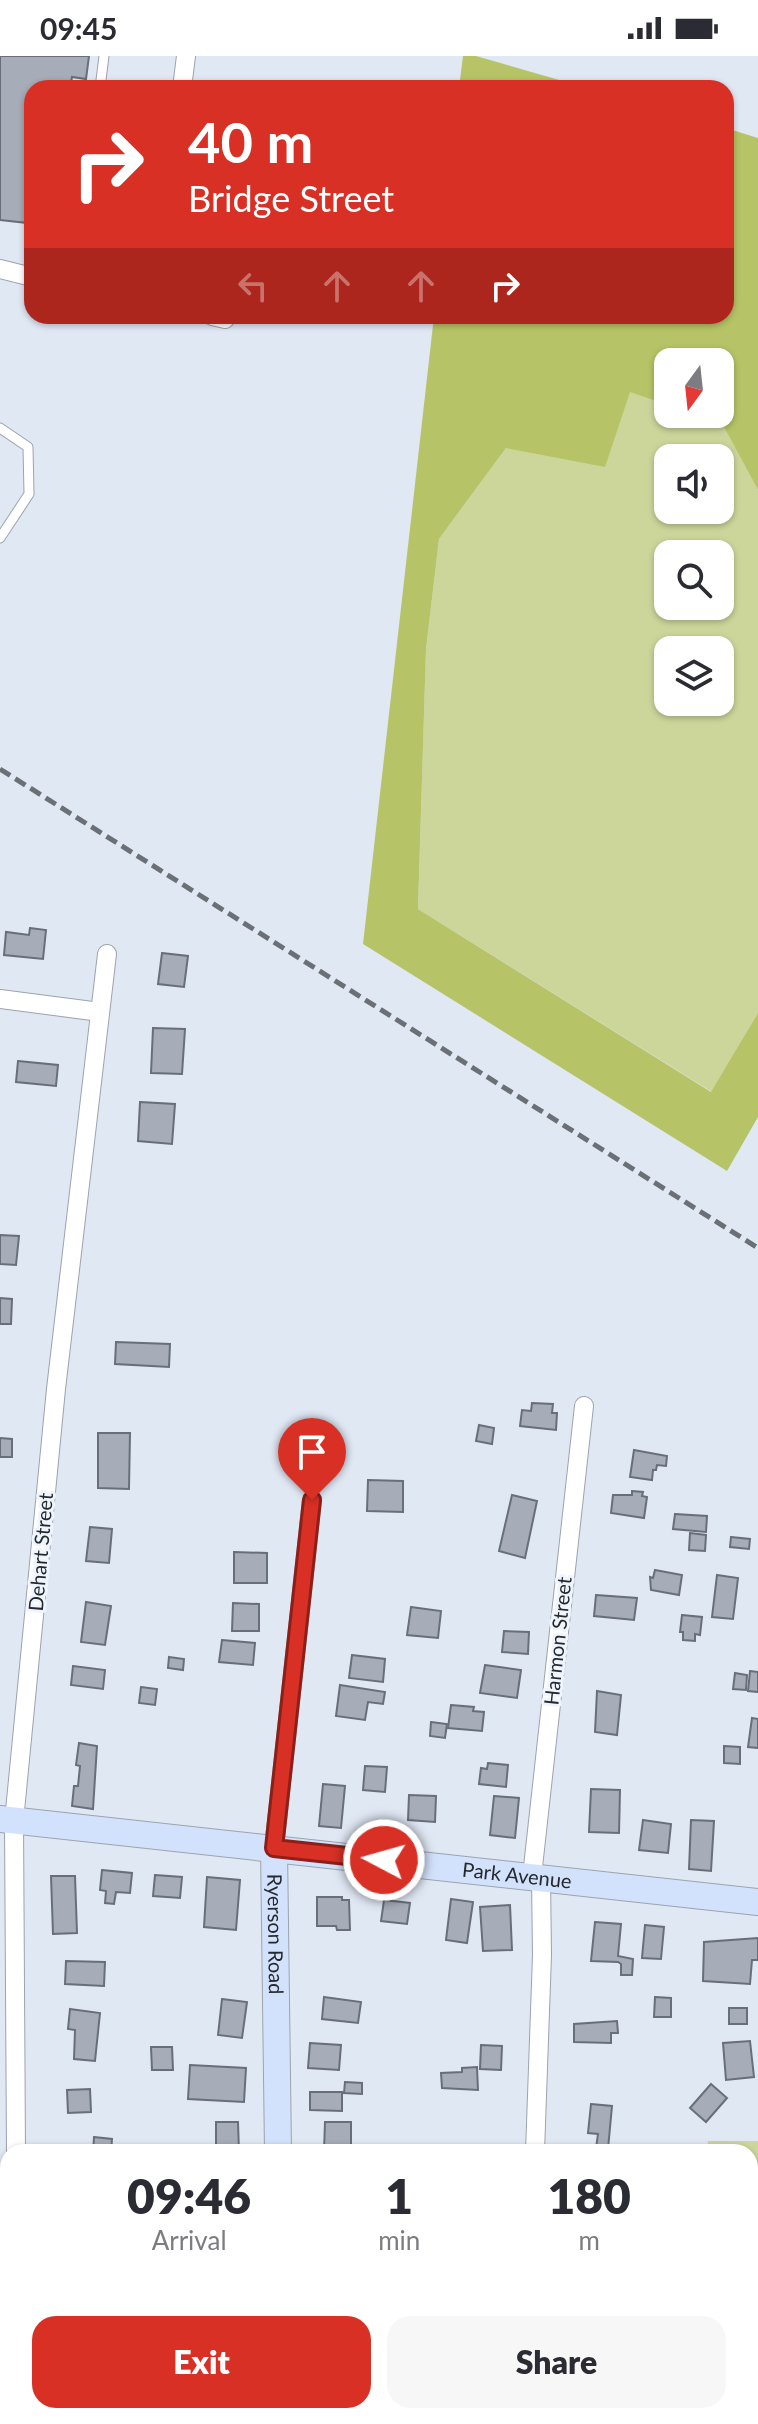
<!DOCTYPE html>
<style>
:root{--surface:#fff;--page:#f7f7f7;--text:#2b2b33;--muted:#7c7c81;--accent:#d93025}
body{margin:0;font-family:Lato,sans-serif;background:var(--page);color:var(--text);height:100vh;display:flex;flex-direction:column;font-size:30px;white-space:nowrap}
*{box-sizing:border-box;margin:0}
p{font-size:26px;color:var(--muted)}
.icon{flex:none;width:44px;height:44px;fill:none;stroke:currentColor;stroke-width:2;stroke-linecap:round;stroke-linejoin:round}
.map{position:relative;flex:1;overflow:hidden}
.details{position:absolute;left:0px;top:2088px;width:758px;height:280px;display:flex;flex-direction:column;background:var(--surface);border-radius:24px 24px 0 0;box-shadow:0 2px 6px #0004}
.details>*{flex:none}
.banner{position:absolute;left:24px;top:24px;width:710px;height:244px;border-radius:24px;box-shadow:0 2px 6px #0004;background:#d93025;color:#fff;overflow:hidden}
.needle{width:52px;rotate:195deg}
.buttons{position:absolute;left:654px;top:292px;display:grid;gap:16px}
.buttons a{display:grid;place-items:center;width:80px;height:80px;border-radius:16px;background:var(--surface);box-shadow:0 2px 6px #0004;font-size:40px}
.pin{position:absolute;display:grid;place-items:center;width:68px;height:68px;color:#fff;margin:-82px -34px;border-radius:50% 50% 50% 0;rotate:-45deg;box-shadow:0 0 8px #0007}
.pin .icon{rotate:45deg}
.me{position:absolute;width:88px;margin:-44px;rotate:276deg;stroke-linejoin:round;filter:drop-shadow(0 0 6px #0008)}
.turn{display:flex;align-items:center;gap:28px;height:168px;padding:0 32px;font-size:36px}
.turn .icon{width:104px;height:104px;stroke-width:2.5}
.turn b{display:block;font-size:56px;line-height:68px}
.lanes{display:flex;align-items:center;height:76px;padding:0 32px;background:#0003;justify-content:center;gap:40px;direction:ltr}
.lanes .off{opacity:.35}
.eta{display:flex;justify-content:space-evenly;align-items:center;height:136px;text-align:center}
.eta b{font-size:48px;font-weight:800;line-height:56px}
.button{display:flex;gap:16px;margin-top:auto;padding:16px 32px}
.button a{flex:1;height:92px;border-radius:24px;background:var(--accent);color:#fff;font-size:32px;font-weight:800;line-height:92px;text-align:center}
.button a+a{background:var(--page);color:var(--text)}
.status{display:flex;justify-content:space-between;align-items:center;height:56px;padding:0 40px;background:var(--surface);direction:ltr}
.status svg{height:22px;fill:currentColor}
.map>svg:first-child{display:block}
.green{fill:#ccd69b;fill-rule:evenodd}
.water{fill:#b6c467}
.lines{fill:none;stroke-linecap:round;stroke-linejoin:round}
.stream{stroke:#b6c467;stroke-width:5}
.building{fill:#a6acb8;stroke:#686f7a;stroke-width:2}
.lane-casing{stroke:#9ca3af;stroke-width:11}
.street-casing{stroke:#9ca3af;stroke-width:20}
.secondary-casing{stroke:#9ca3af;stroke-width:28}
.path{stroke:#8f949d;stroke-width:3;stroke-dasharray:4 4;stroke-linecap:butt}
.lane{stroke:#fff;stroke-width:9}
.street{stroke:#fff;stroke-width:18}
.secondary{stroke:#d3e2fc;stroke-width:26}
.rail{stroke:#6b7077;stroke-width:5;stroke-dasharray:12 6;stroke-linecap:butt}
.route-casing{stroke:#8d1f18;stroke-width:20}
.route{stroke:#d93025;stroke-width:14}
.labels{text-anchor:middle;stroke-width:6;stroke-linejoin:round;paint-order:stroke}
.street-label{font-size:20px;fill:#25282c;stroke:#eff5ff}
</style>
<div class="status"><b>09:45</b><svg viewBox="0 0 49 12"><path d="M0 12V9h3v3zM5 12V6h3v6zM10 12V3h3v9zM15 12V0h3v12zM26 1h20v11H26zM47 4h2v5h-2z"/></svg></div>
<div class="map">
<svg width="758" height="2368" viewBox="0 0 758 2368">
<rect width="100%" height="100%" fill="#e0e8f4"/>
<g class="green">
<path d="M630 335 668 349V358H694L723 368 758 434V957L712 1036 418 853 426 593 439 483 506 392ZM668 402H720V454H668ZM668 498H720V550H668ZM668 594H720V646H668Z"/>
<polygon points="708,2085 758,2085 758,2368 300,2368 300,2360 750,2360 750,2096 707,2096"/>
<polygon points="0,2213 8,2213 8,2360 268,2360 268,2368 0,2368"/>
</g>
<g class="water">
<polygon points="463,0 476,0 587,32 459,32"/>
<polygon points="726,72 758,82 758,434 723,369 694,358 720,358 720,306 668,306 668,349 630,336 605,411 506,392 439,483 426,593 418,853 711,1036 758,957 758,1061 727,1115 363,888 434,260 726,260"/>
</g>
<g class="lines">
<g class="stream">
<polyline points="750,2143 758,2137"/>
<polyline points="0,2260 8,2260"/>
</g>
</g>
<g class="building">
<polygon points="0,0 89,0 86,23 72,21 70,32 32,32 32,177 26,176 27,167 0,164"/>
<polygon points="30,872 46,874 43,903 4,899 6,876 29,879"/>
<polygon points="162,897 188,900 184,931 158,928"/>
<polygon points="153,972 185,973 182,1018 151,1017"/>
<polygon points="18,1005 58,1009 56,1030 16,1026"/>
<polygon points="140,1046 175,1048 172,1088 138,1085"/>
<polygon points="0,1179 19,1180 16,1209 0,1208"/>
<polygon points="0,1242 12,1243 11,1268 0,1268"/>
<polygon points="116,1286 170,1288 169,1311 115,1308"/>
<polygon points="532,1347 553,1348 552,1357 557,1357 556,1374 520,1370 522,1354 531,1355"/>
<polygon points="479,1369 494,1372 492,1388 476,1385"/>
<polygon points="98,1377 130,1377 129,1433 98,1432"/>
<polygon points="0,1382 12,1383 12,1401 0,1401"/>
<polygon points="634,1394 667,1400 666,1410 657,1409 656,1414 653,1414 652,1424 630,1421"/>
<polygon points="368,1424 403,1425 403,1456 367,1455"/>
<polygon points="632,1435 643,1436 642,1440 647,1441 644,1462 611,1457 613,1439 632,1439"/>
<polygon points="512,1439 537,1445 525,1502 499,1495"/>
<polygon points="675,1458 707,1460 706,1476 673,1473"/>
<polygon points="90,1471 112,1473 109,1507 86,1505"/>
<polygon points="690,1477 706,1479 705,1495 689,1494"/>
<polygon points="731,1481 750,1483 749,1493 730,1491"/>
<polygon points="234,1496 267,1497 267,1527 234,1527"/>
<polygon points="655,1514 682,1519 679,1539 651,1534 650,1521 653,1522"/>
<polygon points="717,1519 738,1522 733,1563 712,1561"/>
<polygon points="596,1539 637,1542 634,1564 594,1560"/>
<polygon points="86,1546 111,1550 105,1589 81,1586"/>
<polygon points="233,1547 259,1548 259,1575 232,1575"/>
<polygon points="411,1551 441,1555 438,1582 407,1579"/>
<polygon points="682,1559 702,1561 700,1579 695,1578 695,1585 683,1584 683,1576 680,1576"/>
<polygon points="504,1575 529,1576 528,1598 502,1596"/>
<polygon points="222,1584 255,1587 253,1609 219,1606"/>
<polygon points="352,1599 385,1603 383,1626 349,1622"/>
<polygon points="169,1601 184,1603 183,1614 168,1612"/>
<polygon points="485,1609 521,1614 517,1642 480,1637"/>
<polygon points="73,1610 105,1614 103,1633 71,1629"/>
<polygon points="750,1615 758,1616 758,1636 748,1635"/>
<polygon points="735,1617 747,1619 746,1634 733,1633"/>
<polygon points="340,1629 385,1636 383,1648 368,1646 365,1664 336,1660"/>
<polygon points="141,1631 157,1633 155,1649 139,1647"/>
<polygon points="597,1635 621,1639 617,1679 595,1676"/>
<polygon points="451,1649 474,1651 473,1655 484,1656 482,1675 448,1672"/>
<polygon points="752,1662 758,1663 758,1692 748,1691"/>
<polygon points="431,1666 447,1668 445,1682 430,1680"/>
<polygon points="79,1687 97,1690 93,1753 72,1750 74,1730 78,1730 80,1710 76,1709"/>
<polygon points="724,1690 740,1691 740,1708 724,1707"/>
<polygon points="488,1707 508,1709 506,1731 479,1728 481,1712 487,1713"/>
<polygon points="365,1710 387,1711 385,1736 363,1734"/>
<polygon points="323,1728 345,1730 341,1772 319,1770"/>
<polygon points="591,1733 620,1734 619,1777 589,1776"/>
<polygon points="409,1739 436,1740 435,1766 408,1764"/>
<polygon points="494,1740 519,1742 515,1782 490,1779"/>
<polygon points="643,1764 671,1768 668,1797 639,1794"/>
<polygon points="691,1764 714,1765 711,1815 689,1813"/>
<polygon points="102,1814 132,1817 130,1837 116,1836 114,1848 105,1847 106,1835 100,1834"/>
<polygon points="155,1819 182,1821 180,1842 153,1840"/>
<polygon points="51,1820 75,1820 77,1877 53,1878"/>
<polygon points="207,1821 240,1824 236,1874 204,1871"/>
<polygon points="317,1841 342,1841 342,1844 349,1844 350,1874 337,1874 336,1870 317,1870"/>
<polygon points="451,1843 473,1846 467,1887 446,1884"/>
<polygon points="384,1844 410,1847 407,1868 381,1865"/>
<polygon points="510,1849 512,1894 483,1895 480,1851"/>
<polygon points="595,1866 621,1868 618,1900 633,1903 632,1919 621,1919 621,1908 618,1906 591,1905"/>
<polygon points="645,1869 664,1871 661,1903 642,1902"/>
<polygon points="758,1882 758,1904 752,1904 750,1928 703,1925 704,1886"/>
<polygon points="66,1905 105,1906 104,1930 65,1928"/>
<polygon points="324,1941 361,1946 358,1967 322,1963"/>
<polygon points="655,1941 671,1942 671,1961 654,1961"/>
<polygon points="222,1943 247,1946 242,1982 218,1979"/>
<rect x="729" y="1952" width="18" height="16"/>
<polygon points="70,1953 100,1957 95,2005 74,2003 75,1974 68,1973"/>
<polygon points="617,1965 618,1977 611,1977 611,1987 574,1986 574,1968"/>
<polygon points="750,1985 754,2021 726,2024 723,1987"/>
<polygon points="310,1987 341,1989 339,2014 308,2012"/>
<polygon points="481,1989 502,1990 501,2014 480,2013"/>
<polygon points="151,1991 172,1991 173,2014 152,2014"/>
<polygon points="190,2009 246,2012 244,2046 188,2043"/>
<polygon points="477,2011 478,2034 442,2032 441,2017 462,2016 462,2012"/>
<polygon points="345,2026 362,2027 362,2038 344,2037"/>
<polygon points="711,2028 727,2042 706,2066 690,2052"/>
<polygon points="90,2033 91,2056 68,2057 67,2034"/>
<polygon points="310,2036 342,2036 342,2055 310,2054"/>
<polygon points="591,2048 612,2050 608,2093 596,2092 598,2078 588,2077"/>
<polygon points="216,2066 238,2066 239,2096 216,2096"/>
<polygon points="325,2066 351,2066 351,2096 324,2095"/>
<polygon points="94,2081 112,2083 111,2096 93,2096"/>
</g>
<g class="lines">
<g class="lane-casing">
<g id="lane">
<polyline points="100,32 104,0"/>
<polyline points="0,372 28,391 29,438 0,482"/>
</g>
</g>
<g class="street-casing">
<g id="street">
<polyline points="182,32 186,0"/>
<polyline points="0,213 32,221"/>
<polyline points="212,260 225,263"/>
<polyline points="0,943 100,956"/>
<polyline points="274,1792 312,1444"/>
<polyline points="532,1820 584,1350"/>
<polyline points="16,2096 14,1765 56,1333 107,898"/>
<polyline points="535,2096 542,1899 541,1821"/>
</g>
</g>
<g class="secondary-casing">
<g id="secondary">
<path id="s1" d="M0 1763 758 1846"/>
<path id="s2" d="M274 1792 278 2096"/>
<polyline points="284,2360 285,2368"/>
</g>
</g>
<g class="path">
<polyline points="750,2242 758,2244"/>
<polyline points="561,2360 561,2368"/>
<polyline points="736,2360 742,2368"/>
<polyline points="590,2368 601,2360"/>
</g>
<use href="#lane" class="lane"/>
<use href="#street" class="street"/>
<use href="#secondary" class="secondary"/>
<polyline class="rail" points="0,713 758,1192"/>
</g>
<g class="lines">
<g class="route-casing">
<polyline id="route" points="312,1444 274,1792 384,1804"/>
</g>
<use href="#route" class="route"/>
</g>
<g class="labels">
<g class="street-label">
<text transform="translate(41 1496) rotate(-85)" y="7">Dehart Street</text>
<text transform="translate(558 1585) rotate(-84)" y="7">Harmon Street</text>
<text dy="7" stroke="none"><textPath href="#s1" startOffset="520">Park Avenue</textPath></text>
<text dy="7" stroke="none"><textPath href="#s2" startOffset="86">Ryerson Road</textPath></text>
</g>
</g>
</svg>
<div class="buttons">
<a><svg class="needle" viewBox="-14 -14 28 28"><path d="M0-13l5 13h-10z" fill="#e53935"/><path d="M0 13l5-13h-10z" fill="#7c7c81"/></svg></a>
<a><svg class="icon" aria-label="sound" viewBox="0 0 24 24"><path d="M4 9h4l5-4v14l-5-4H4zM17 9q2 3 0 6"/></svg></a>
<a><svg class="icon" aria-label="search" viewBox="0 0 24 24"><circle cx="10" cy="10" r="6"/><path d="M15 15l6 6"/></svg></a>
<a><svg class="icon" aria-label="layers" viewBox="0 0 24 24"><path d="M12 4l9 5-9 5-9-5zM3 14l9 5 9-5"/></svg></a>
</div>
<div class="pin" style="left:312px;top:1444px;background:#d93025"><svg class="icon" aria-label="arrive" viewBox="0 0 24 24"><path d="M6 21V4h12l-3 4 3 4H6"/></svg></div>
<svg class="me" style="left:384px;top:1804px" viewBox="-20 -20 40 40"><circle r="17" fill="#d93025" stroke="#fff" stroke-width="3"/><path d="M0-11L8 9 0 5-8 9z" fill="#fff"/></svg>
<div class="banner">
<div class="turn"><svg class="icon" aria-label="right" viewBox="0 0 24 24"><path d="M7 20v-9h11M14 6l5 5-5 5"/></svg><div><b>40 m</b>Bridge Street</div></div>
<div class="lanes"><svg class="icon off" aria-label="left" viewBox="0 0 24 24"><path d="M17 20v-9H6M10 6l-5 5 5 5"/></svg><svg class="icon off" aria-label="ahead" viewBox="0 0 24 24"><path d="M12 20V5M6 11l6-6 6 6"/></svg><svg class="icon off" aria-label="ahead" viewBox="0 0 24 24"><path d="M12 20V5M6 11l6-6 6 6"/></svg><svg class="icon" aria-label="right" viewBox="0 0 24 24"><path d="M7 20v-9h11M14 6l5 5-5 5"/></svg></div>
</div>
<section class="details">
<div class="eta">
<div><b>09:46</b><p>Arrival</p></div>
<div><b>1</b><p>min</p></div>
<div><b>180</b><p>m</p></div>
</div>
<div class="button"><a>Exit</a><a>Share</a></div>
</section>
</div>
